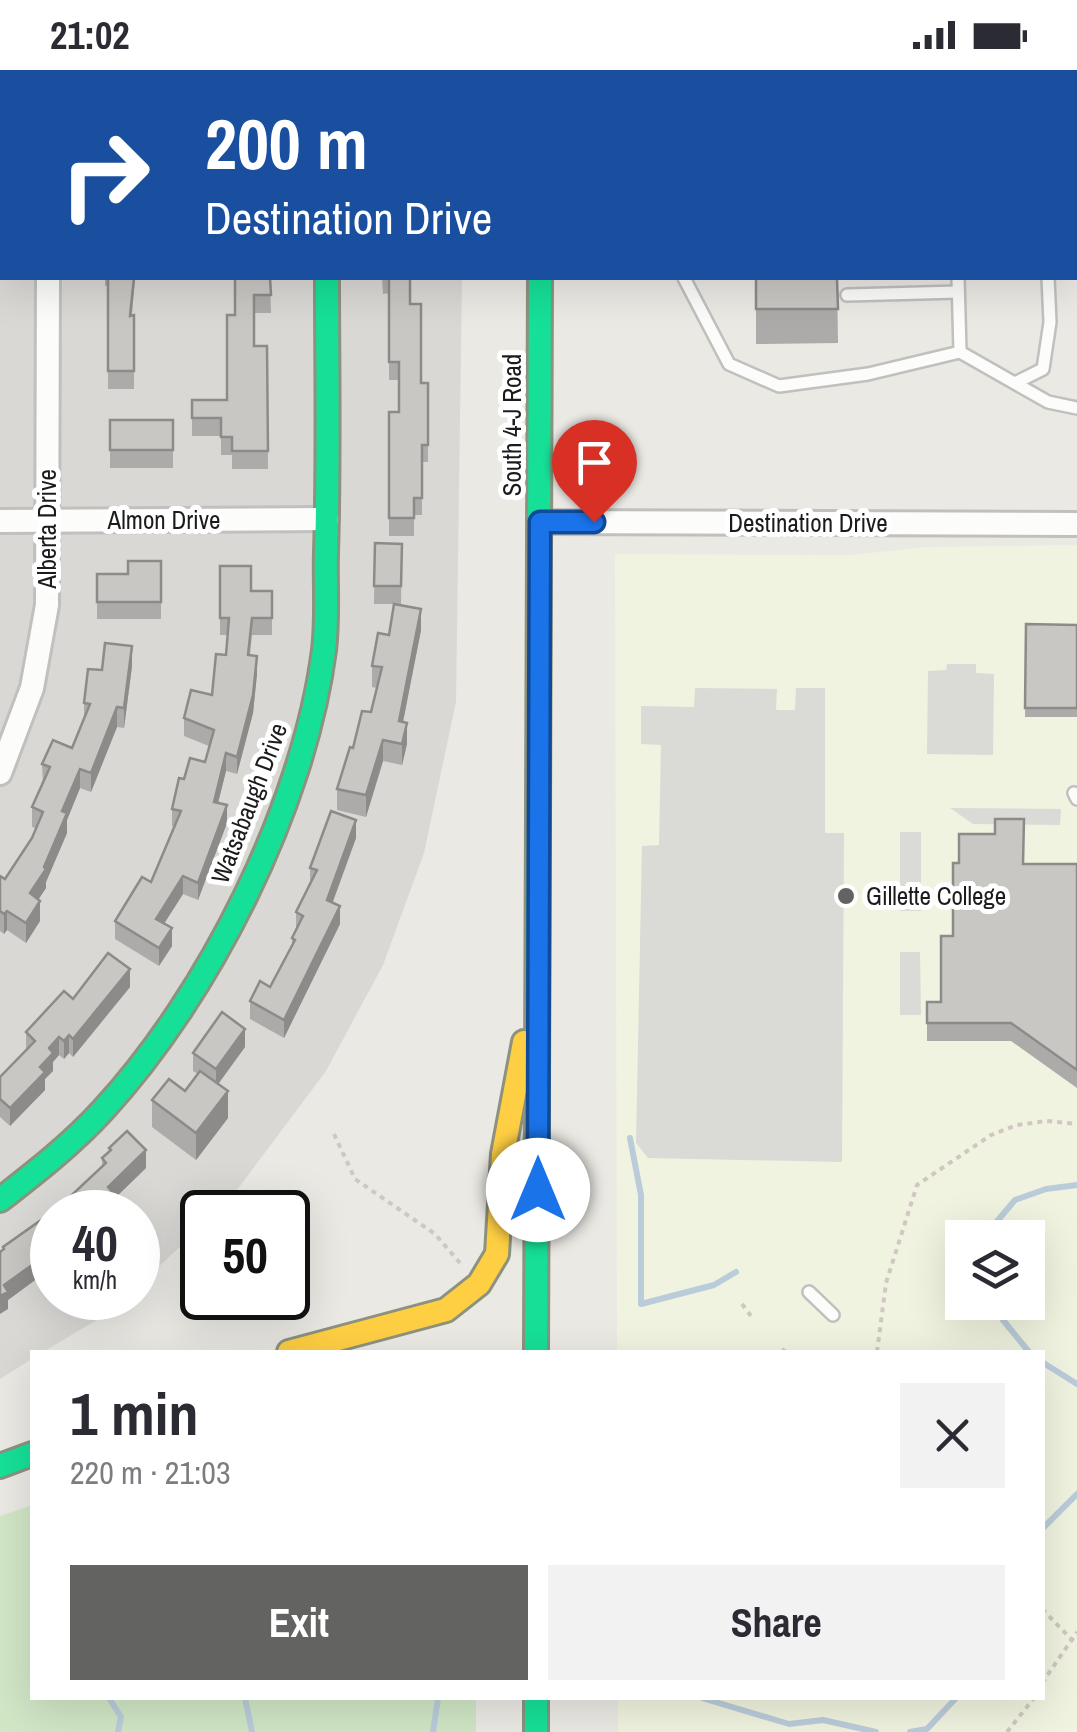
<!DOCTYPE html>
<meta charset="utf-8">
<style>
:root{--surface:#fff;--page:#f2f2f3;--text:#2b2b33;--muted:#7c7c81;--accent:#636361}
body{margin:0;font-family:"Archivo Narrow",sans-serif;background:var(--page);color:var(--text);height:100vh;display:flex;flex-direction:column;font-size:38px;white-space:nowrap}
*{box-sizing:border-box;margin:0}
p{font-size:32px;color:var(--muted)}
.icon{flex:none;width:55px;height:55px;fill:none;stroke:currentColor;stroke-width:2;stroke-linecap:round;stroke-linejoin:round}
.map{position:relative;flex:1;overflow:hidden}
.panel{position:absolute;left:30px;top:1280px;width:1015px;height:350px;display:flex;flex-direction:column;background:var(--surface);border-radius:0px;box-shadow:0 10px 40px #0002}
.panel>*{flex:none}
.guide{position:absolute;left:0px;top:0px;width:1078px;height:210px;box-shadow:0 10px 40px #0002;background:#1a4fa0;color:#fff;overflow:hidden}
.fabs{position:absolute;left:945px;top:1150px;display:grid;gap:20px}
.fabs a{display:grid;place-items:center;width:100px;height:100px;border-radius:0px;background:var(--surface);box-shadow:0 10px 40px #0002;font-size:50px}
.speed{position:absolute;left:30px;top:1120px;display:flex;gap:20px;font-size:50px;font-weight:700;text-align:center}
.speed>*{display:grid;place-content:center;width:130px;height:130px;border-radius:50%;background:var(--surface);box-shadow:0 10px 40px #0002;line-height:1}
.speed small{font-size:25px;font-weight:400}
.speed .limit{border:5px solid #111;border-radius:15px;background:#fff;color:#111}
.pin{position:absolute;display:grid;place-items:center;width:85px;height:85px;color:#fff;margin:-102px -42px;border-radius:50% 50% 50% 0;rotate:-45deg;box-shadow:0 0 10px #0007}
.pin .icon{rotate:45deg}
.me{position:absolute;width:110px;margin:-55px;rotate:0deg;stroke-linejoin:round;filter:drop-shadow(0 0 8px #0008)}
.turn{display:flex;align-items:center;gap:35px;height:210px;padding:0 40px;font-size:45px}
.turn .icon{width:130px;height:130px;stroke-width:2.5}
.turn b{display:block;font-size:70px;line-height:85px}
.round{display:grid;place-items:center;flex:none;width:105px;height:105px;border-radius:0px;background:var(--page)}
.head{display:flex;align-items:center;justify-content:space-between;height:170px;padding:0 40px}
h1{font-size:60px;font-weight:700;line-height:75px}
.button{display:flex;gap:20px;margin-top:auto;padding:20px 40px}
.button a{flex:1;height:115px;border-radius:0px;background:var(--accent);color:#fff;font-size:40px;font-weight:700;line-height:115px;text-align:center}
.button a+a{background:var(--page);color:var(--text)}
.status{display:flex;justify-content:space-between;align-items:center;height:70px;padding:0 50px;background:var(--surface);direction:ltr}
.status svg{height:28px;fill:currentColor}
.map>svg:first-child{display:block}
.residential{fill:#d9d8d5}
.education{fill:#f0f3df;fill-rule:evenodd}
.grass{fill:#d0e6c5}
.parking{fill:#dadad7}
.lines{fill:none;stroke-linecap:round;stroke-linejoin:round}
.stream{stroke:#baccda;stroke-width:6}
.lane-casing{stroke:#c1c0be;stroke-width:16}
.street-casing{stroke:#c1c0be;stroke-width:28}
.fast-casing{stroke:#8c927e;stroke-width:28}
.slow-casing{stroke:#8c927e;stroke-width:28}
.path{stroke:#d0c7c2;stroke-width:4;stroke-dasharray:5 5;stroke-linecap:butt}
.lane{stroke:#fcfcfb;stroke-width:11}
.street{stroke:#fcfcfb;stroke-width:22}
.fast{stroke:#16e098;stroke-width:22}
.slow{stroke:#ffcf43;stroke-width:22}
.wall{fill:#acaba9}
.shaded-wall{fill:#8c8b89}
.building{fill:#c8c7c4;stroke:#8c8b89;stroke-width:2.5}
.route-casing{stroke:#114b97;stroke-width:25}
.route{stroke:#1a73e8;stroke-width:18}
.poi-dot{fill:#636361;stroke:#fff;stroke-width:4}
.labels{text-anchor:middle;stroke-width:10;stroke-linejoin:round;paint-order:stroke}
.street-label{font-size:25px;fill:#1b1b1b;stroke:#fff}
.poi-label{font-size:25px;fill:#1b1b1b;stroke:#fff;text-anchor:start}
</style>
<div class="status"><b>21:02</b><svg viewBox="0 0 49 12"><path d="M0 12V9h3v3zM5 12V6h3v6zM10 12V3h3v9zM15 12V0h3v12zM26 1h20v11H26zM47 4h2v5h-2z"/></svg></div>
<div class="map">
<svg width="1077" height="1662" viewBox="0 0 1077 1662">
<rect width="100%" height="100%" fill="#eae9e4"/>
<polygon class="residential" points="0,0 463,0 2,2 2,208 462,208 456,632 424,783 383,895 326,1001 228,1132 217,1142 202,1142 202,1156 138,1216 138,1142 52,1142 52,1228 125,1228 110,1242 43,1282 32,1282 32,1289 0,1309"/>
<path class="education" d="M1077 475V1662H618V1628H1042V1282H617L615 484 850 485 927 477ZM962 1168H1028V1232H962Z"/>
<polygon class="grass" points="32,1435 32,1628 476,1628 476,1662 0,1662 0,1446"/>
<g class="parking">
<polygon points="947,594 976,594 976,603 994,604 993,685 927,684 928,601 946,600"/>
<polygon points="695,618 777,619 776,640 795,640 796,618 825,618 825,763 844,763 842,1092 648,1088 636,1073 642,776 659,775 661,675 641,674 641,636 694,637"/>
<polygon points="950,738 1061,739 1060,755 973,754"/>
<rect x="900" y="762" width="21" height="79"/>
<polygon points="900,882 920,882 921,945 900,945"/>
</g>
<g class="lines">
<g class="stream">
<polyline points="630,1068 641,1125 641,1234 714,1215 736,1202"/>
<polyline points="994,1168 993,1156 1015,1130 1046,1119 1077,1115"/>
<polyline points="1000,1232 1003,1250 1029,1282"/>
<polyline points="1042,1292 1077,1314"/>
<polyline points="1042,1459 1077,1424"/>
<polyline points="109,1628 121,1647 118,1662"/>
<polyline points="245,1628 252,1662"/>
<polyline points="702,1628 789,1654 823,1650 876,1662"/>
<polyline points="433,1662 438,1628"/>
<polyline points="910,1662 927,1659 956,1628"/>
</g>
<g class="lane-casing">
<g id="lane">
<polyline points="684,208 729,294 779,316 868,304 960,282 1048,332 1077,338"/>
<polyline points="958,208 960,282"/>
<polyline points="847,225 958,222"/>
<polyline points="1015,313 1043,299 1050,252 1048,208"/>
<polyline points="1074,723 1077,729"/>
<polyline points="809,1222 833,1245"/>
</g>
</g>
<g class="street-casing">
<g id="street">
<polyline points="48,0 48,2"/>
<polyline points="326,0 326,2"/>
<polyline points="667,0 667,2"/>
<polyline points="1075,107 1077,107"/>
<polyline points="0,451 327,449"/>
<polyline points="539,452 1077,454"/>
<polyline points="0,703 32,618 47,535 48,208"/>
</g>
</g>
<g class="fast-casing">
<g id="fast">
<polyline points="540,0 540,2"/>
<path d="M0 1130C36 1102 72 1074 103 1040 209 925 304 736 324 580 328 548 325 514 326 482 329 390 327 299 327 208"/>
<polyline points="536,1282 540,208"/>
<polyline points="0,1396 32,1384"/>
<polyline points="536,1628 536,1662"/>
</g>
</g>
<g class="slow-casing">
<polyline id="slow" points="289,1282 446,1240 479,1214 497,1184 503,1084 524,972"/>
</g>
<g class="path">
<polyline points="334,1064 355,1109 435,1164 460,1193"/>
<polyline points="742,1234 754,1250"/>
<polyline points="782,1279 786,1282"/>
<polyline points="877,1282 886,1213 917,1115 991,1065 1017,1055 1047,1051 1077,1054"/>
<polyline points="1042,1539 1077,1575"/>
<polyline points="1042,1613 1077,1562"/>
<polyline points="1007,1662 1034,1628"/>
</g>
<use href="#lane" class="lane"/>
<use href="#street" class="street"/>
<use href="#fast" class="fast"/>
<use href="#slow" class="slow"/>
</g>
<g class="wall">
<polygon points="105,208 135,208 132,245 134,245 134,319 108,319 108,216 105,216"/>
<polygon points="270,208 271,243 254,243 254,276 267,276 268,399 232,399 232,385 221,385 221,366 192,366 192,330 227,330 235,245"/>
<polygon points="382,208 409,208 410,234 421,313 428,313 428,392 422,392 422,445 414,445 414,466 389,466 389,342 399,342 399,310 389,310 389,223 383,224"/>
<polygon points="756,208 837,208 838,273 756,274"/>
<rect x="110" y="350" width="63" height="48"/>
<polygon points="375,473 402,474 401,534 374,534"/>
<polygon points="161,491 161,549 97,549 97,504 128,504"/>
<polygon points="220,496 251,521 272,521 272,565 252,565 250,585 257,604 253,643 237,704 226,701 218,733 227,753 198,830 183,824 164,854 172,876 159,896 115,869 115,851 151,812 174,757 172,756 172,739 184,709 205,692 209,676 184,666 184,648 212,625 226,585 227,565 220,565"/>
<polygon points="1026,554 1077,555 1077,647 1025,647"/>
<polygon points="421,560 403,652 407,674 402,695 383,691 366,747 337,740 337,719 353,678 371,642 377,618 372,617 372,596"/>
<polygon points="132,596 124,658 117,657 91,722 80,718 67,750 67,763 46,812 46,818 38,830 40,851 26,873 7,860 4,864 0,861 0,806 5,809 32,768 36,758 32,757 32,737 43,714 42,694 72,678 84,648 84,633 102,600"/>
<polygon points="356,768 332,833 340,854 284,968 250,949 250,931 270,917 292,877 292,868 296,859 296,842 310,814 310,798"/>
<polygon points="1023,794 1077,794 1077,1018 1011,971 927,971 927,932 941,932 953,866"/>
<polygon points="130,917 73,987 69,983 64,989 59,985 53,992 53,1001 45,1009 45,1020 10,1056 0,1047 0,1007 26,980 26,962 73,929"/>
<polygon points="245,977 218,1014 228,1048 196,1090 152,1057 152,1030 185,1021 198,1004 193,1001 193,983"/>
<polygon points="109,1078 146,1098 115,1128 115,1142 52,1142 52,1211 46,1202 8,1230 8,1239 3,1177 58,1138 102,1097 102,1088 109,1082"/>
</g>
<g class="shaded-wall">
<polygon points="421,539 421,560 399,672 399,651"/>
<polygon points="132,576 132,596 124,658 124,638"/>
<polygon points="257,586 257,604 253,643 237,704 237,687"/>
<polygon points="117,637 117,657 91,722 91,703"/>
<polygon points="407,653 407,674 402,695 402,674"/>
<polygon points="383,670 383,691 366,747 366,725"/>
<polygon points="226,683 226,701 214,749 214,732"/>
<polygon points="80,699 80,718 67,750 67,763 46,812 46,818 30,842 30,823 44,797 62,741"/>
<polygon points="227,735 227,753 198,830 198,813"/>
<polygon points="356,750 356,768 327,848 327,830"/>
<polygon points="183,806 183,824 156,866 156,849"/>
<polygon points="40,831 40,851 26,873 26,853"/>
<polygon points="340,836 340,854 284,968 284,950"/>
<polygon points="7,841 7,860 4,864 4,844"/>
<polygon points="172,858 172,876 159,896 159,878"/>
<polygon points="130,899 130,917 73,987 73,969"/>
<polygon points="245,959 245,977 216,1017 216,999"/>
<polygon points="69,965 69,983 64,989 64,971"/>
<polygon points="59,967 59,985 53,992 53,1001 45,1009 45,1020 10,1056 10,1038 40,997 49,978"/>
<polygon points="228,1021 228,1048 196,1090 196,1063"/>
<polygon points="146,1080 146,1098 115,1128 115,1142 95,1142 108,1117"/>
<polygon points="46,1185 46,1202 8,1230 8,1239 0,1244 0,1226 4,1215"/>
</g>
<g class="building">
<rect x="107" y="0" width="25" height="2"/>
<rect x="240" y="0" width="27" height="2"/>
<rect x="396" y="0" width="27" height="2"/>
<polygon points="723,0 760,0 761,2 723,2"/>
<rect x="999" y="0" width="62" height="2"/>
<polygon points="108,208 134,208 130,246 134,245 134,301 108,301"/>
<polygon points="235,208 270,208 271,225 254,225 254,276 267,276 268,381 232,381 232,367 221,367 221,348 192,348 192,330 227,330 227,245 235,245"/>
<polygon points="389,208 410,208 410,234 421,234 421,313 428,313 428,375 422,375 422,428 414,428 414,448 389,448 389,342 399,342 399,292 389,292"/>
<polygon points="756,208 837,208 838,239 756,239"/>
<rect x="110" y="350" width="63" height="30"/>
<polygon points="375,473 402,474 401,516 374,516"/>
<polygon points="128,491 161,491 161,532 97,532 97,504 128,504"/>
<polygon points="220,496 251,496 251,521 272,521 272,548 252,548 248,585 257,586 253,625 237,687 226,683 214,732 227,735 198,813 183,806 156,849 172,858 159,878 115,851 142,807 151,812 181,741 172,739 179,708 184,709 190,688 205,692 214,660 184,648 191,620 212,625 216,584 226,585 229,548 220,548"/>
<polygon points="394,534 421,539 399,651 407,653 402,674 383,670 366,725 337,719 350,677 353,678 362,641 371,642 382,597 372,596 378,563 389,565"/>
<polygon points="1026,554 1077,555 1077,638 1025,638"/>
<polygon points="105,573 132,576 124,638 117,637 91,703 80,699 62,741 67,743 44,797 46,799 30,823 40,831 26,853 7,841 4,844 0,841 0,806 5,809 32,768 43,742 32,737 50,697 42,694 53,670 72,678 90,634 84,633 88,599 102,600"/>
<polygon points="331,741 356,750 327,830 340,836 284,950 250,931 260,911 270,917 295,870 292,868 303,846 296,842 317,800 310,798"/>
<polygon points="995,749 1024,749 1023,794 1077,794 1077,1000 1011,953 927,953 927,932 941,932 941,866 953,866 953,793 959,793 959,764 995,764"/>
<polygon points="108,883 130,899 73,969 69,965 64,971 59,967 49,978 53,983 40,997 45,1002 10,1038 0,1029 0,1007 35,971 26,962 64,921 73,929"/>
<polygon points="222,942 245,959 216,999 193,983"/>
<polygon points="200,1001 228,1021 196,1063 152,1030 169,1009 185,1021"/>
<polygon points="127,1061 146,1080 108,1117 115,1125 95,1142 52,1142 52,1193 46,1185 4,1215 8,1222 0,1226 0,1182 4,1179 3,1177 58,1138 106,1093 102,1088 111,1080 109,1078"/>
</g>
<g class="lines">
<g class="route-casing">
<polyline id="route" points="538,1120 540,452 594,452"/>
</g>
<use href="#route" class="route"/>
</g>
<circle class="poi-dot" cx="846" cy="826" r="10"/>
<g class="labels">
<g class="street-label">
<text transform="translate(512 355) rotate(-90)" y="9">South 4-J Road</text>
<text x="164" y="459">Almon Drive</text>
<text x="808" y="462">Destination Drive</text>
<text transform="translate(47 459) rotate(-90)" y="9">Alberta Drive</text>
<text transform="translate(249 733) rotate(-69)" y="9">Watsabaugh Drive</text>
</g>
<g class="poi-label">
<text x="866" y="835">Gillette College</text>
</g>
</g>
</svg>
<div class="fabs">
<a><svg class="icon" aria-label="layers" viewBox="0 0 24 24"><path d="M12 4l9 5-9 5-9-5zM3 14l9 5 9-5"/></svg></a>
</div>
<div class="speed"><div>40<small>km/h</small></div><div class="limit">50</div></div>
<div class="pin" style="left:594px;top:452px;background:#d93025"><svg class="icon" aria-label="arrive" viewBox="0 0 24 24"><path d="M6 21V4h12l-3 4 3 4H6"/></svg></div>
<svg class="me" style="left:538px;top:1120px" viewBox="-20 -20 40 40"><circle r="19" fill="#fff"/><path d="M0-13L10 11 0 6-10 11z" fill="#1a73e8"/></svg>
<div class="guide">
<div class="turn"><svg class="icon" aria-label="right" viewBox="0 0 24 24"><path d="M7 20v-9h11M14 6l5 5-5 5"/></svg><div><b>200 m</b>Destination Drive</div></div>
</div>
<section class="panel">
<div class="head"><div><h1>1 min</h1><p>220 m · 21:03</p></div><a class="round"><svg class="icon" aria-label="close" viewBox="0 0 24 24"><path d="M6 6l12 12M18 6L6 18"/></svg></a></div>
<div class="button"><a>Exit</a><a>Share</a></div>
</section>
</div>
